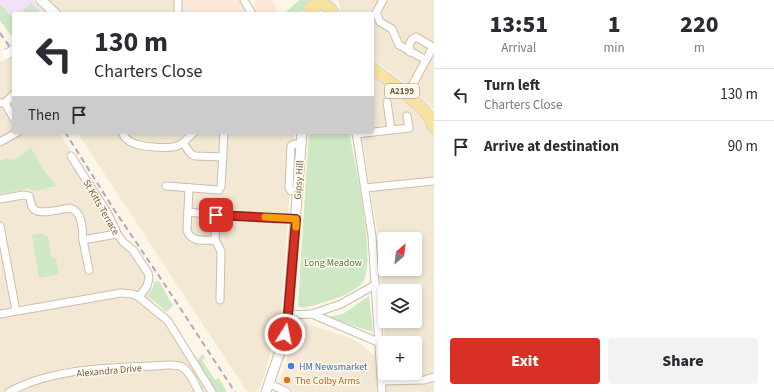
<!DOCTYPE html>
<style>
:root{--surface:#fff;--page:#f2f2f3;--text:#2b2b33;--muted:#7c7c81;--line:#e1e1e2;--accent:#d93025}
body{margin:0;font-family:"Source Sans 3",sans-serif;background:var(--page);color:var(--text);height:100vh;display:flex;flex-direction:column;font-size:15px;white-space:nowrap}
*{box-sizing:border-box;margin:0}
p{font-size:13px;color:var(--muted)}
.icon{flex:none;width:22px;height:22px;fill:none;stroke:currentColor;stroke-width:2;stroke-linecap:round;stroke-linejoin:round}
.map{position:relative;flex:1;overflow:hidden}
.details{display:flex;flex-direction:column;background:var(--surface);width:340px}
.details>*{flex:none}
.guide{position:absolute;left:12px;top:12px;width:362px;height:122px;border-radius:4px;box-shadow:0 2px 6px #0003;background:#fff;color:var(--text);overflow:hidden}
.needle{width:26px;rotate:28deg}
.buttons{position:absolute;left:378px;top:232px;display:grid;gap:8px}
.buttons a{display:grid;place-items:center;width:44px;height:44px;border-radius:4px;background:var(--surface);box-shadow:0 2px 6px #0003;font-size:20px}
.pin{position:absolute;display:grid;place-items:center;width:34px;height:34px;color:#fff;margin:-17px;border-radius:8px;box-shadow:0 2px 6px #0006}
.me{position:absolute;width:44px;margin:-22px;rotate:10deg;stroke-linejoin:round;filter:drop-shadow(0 0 3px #0008)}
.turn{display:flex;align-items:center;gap:14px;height:84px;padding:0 16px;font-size:18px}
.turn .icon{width:52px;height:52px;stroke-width:2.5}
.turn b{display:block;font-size:28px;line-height:34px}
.then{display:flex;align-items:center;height:38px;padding:0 16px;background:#0003;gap:8px;font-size:15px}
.eta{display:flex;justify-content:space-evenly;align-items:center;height:68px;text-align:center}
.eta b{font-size:24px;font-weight:800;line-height:28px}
.button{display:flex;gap:8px;margin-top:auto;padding:8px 16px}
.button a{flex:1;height:46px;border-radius:4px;background:var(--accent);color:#fff;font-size:16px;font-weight:800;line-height:46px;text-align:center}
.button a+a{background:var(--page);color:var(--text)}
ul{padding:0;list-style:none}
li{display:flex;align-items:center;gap:12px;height:52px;padding:0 16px;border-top:1px solid var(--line)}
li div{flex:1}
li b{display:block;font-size:15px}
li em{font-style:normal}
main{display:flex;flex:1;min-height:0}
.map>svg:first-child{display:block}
.residential{fill:#f2e8d4;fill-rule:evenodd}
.commercial{fill:#fbe8d9}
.education{fill:#f2e2f7}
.green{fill:#cee8c4}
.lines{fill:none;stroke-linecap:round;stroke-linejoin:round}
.minor-casing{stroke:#ccbeac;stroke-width:9}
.tertiary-casing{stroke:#ccbeac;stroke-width:11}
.primary-casing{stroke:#dbd5d0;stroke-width:13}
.minor{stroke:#fff;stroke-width:7}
.tertiary{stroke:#fff;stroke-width:9}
.primary{stroke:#f7e2a0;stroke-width:11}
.rail{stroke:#baa4c4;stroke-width:2;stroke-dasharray:6 4;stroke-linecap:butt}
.tertiary-bridge-casing{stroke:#ccbeac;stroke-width:11;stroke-linecap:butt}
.tertiary-bridge{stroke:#fff;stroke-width:9}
.route-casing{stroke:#8d1f18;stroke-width:10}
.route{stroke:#d93025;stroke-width:7}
.slow{stroke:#f59e0b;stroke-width:7}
.shop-dot{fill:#3f7fe0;stroke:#fef9eb;stroke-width:1.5}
.food-dot{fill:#e8710a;stroke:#fef9eb;stroke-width:1.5}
.labels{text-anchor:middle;stroke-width:3;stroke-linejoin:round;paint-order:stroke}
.shield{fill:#fef9eb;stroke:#9d8d7b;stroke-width:1}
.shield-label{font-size:9px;font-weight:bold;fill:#735f4b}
.street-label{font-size:10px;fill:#735f4b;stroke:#fef9eb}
.park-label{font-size:10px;fill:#507e46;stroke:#fef9eb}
.shop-label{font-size:10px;fill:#366cbe;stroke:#fef9eb;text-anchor:start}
.food-label{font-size:10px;fill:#c56008;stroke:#fef9eb;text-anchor:start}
</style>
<main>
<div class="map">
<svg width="434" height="392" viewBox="0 0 434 392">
<rect width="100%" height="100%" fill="#fbf6e5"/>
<g class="residential">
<polygon points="44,0 176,0 177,14 59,14"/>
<polygon points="338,0 434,0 434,110 413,89 372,59 372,14 342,14"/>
<polygon points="11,56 14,60 14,132 59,132 146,272 155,308 171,328 211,392 0,392 0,63"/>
<path d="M372 75 404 99 426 119 434 134V392H292L302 360 310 325 348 337 362 345 372 354 385 355V373H415V343H385L378 236 361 132H372ZM385 239H415V269H385ZM385 291H415V321H385Z"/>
<polygon points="77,132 294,132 281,315 264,376 258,392 249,392 246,390"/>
</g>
<g class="commercial">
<polygon points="181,0 246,0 250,7 255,6 255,0 272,0 278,14 181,14"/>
<polygon points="292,323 309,325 301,360 292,392 274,392 287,361"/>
</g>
<polygon class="education" points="0,0 33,0 47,14 14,14 14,18 0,4"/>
<g class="green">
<polygon points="299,0 311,0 301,14 284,14"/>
<polygon points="31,3 42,14 19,14"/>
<polygon points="0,4 14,18 14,38 0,21"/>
<path d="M309 132H349C354 159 378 264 362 283 351 296 320 304 303 308L298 306Z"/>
<polygon points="31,148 43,169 56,186 34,191 29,188 0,194 0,161 6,158 14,160"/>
<polygon points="43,233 45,236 48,236 51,256 56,259 59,274 39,278 32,235"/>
<polygon points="159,281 173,306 166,312 148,295 153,287 154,282"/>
<polygon points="369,296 373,332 327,317 343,314"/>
<polygon points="203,354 205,358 202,360 215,380 219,378 227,392 212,392 195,363"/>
</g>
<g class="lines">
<g class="minor-casing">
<g id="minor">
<polyline points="244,0 252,14"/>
<polyline points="383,0 376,13 380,22 392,29 399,45 426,60"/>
<polyline points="178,14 178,0"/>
<path d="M407 95 433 47 416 37C409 40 409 45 410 52"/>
<polyline points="387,102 391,130"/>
<polyline points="0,103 5,103 14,119"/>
<polyline points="5,103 14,94"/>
<path d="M122 132C124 137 128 141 133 143 141 147 169 149 177 146 184 144 189 137 194 132"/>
<polyline points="356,132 372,236 382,392"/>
<polyline points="356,134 409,128 407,116"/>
<polyline points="0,142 18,132"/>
<polyline points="183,143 191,154 195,156 223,157"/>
<polyline points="71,156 108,214 118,235 123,242 133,250 148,273 149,278 147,286 139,297"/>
<polyline points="166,186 219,190"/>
<polyline points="221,187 224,132"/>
<path d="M189 188 187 230C191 243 204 240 215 240L221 251 220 300"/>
<polyline points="365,188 434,181"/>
<polyline points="298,191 291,191 289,188 291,146 294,144 301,145"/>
<path d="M0 199 23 195 29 196C31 200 30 204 33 208 37 216 62 209 70 208 83 212 82 228 83 240"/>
<polyline points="188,212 216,215 215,240"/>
<polyline points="216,215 296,219"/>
<polyline points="0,226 16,311"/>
<polyline points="89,270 83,240 117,234"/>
<polyline points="0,314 121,293 133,294 139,297 168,321 212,392"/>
<polyline points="312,314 378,342"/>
<polyline points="288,315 312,314 341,304 375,285"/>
<polyline points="382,381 424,380 434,377"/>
<polyline points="270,384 287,392"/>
<path d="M9 392C51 369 104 368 152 366 161 366 174 363 182 367 190 371 195 385 199 392"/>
</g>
</g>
<g class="tertiary-casing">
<g id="tertiary">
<polyline points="41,0 56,14"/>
<polyline points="266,392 283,343 288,315 302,132"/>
</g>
</g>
<g class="primary-casing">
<g id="primary">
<path d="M310 8C320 2 329 4 334 14"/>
<path d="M372 68C391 83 412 96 427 114 431 119 431 123 434 128"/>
</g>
</g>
<use href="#minor" class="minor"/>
<use href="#tertiary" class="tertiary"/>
<use href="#primary" class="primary"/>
<g class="rail">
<polyline points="0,33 14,53"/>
<polyline points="65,132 115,211 169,291 235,392"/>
</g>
<g class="tertiary-bridge-casing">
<polyline id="tertiary-bridge" points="7,54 14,50"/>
</g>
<use href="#tertiary-bridge" class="tertiary-bridge"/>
</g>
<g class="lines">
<g class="route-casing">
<polyline id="route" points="216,215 296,219 288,315 285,334"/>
</g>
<use href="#route" class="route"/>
<polyline class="slow" points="265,217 296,219 296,227"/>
</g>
<circle class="shop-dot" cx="291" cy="366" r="4"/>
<circle class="food-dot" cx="287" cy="380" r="4"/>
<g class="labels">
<rect class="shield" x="385" y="84" width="34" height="14" rx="3"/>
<g class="shield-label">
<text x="402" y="94">A2199</text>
</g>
<g class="street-label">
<text transform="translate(298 180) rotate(-86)" y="4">Gipsy Hill</text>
<text transform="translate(102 207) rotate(60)" y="4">St Kitts Terrace</text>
<text transform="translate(109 370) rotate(-5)" y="4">Alexandra Drive</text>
</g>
<g class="park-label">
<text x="333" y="266">Long Meadow</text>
</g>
<g class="shop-label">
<text x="299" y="370">HM Newsmarket</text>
</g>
<g class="food-label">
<text x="295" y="384">The Colby Arms</text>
</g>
</g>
</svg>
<div class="buttons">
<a><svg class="needle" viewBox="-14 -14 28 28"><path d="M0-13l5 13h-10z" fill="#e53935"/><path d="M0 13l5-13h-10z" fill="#7c7c81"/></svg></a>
<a><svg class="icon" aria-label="layers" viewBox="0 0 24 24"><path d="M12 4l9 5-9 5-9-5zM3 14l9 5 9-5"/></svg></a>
<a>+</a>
</div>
<div class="pin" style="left:216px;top:215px;background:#d93025"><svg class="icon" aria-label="arrive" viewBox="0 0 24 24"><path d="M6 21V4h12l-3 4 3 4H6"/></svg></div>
<svg class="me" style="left:285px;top:334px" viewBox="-20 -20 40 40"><circle r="17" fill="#d93025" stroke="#fff" stroke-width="3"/><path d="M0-11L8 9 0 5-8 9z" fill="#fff"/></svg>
<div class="guide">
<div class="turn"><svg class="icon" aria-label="left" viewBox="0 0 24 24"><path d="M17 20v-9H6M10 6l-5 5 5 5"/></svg><div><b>130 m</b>Charters Close</div></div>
<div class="then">Then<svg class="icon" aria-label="arrive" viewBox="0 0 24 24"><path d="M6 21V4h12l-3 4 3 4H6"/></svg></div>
</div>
</div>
<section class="details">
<div class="eta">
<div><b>13:51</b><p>Arrival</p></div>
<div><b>1</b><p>min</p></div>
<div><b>220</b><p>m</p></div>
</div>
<ul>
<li><svg class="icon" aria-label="left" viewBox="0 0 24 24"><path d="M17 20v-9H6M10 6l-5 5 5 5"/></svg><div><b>Turn left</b><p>Charters Close</p></div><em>130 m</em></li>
<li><svg class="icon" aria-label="arrive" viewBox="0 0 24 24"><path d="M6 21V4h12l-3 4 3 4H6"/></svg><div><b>Arrive at destination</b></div><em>90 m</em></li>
</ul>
<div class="button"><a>Exit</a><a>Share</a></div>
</section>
</main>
